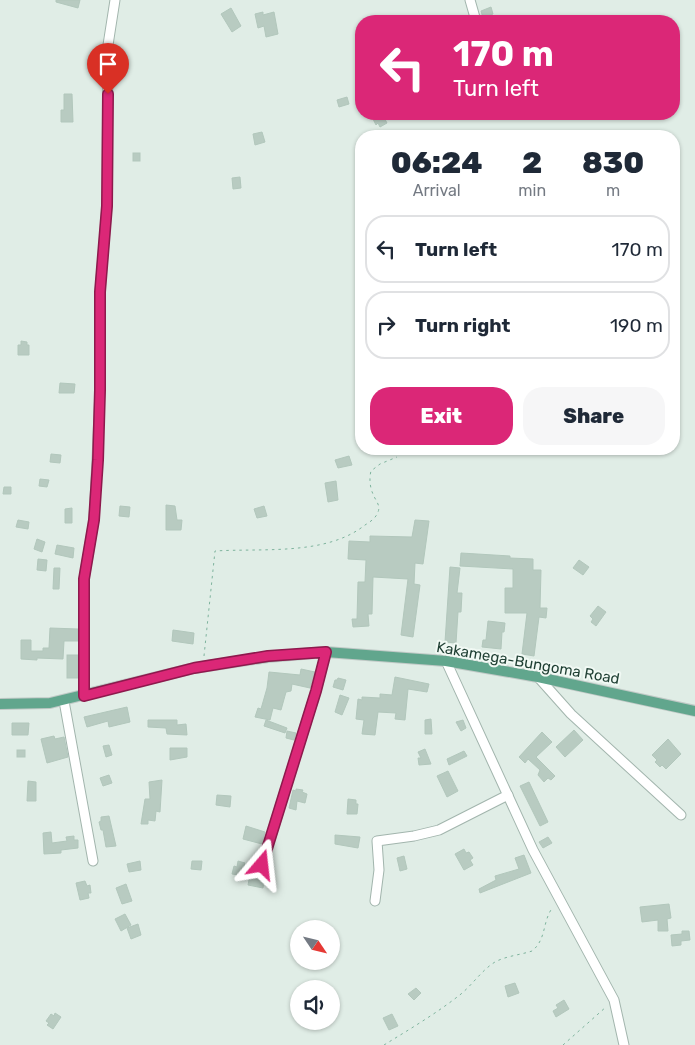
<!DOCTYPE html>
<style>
:root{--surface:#fff;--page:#f6f6f7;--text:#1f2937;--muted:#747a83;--line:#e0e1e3;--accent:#db2777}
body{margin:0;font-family:Rubik,sans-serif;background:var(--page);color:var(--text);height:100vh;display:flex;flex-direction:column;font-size:19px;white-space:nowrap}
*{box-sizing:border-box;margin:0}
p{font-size:16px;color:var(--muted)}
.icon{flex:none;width:28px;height:28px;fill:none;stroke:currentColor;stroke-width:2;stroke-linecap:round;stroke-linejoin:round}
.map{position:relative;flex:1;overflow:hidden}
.side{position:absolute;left:355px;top:130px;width:325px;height:325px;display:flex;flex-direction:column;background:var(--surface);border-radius:20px;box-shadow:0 1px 4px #0004}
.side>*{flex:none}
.top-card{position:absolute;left:355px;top:15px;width:325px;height:105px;border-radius:20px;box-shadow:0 1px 4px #0004;background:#db2777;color:#fff;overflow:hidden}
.needle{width:32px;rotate:125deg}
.fabs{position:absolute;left:290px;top:920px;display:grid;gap:10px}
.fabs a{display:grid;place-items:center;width:50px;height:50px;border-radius:50%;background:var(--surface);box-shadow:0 1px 4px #0004;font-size:25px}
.pin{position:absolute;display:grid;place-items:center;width:42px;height:42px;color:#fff;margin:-51px -21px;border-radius:50% 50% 50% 0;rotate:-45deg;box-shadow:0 0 5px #0007}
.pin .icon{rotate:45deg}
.me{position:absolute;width:55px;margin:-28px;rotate:17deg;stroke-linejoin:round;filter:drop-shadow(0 0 4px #0008)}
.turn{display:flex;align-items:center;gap:18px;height:105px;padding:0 15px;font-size:22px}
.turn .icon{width:65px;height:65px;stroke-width:2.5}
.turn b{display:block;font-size:35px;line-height:42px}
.eta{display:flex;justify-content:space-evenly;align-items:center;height:85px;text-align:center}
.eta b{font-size:30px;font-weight:800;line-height:35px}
.cta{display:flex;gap:10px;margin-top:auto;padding:10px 15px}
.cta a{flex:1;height:58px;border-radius:20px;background:var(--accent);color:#fff;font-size:20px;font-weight:800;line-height:58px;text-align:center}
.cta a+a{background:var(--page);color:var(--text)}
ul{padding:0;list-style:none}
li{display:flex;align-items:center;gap:15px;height:68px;margin:0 10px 8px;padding:0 5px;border:2px solid var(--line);border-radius:20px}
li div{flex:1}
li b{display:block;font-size:19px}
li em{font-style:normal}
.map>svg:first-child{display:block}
.building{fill:#b8cbc1;stroke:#b2c7bc}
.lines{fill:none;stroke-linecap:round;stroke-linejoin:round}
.minor-casing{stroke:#a2b5ad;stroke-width:11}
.major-casing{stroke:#c0c9c6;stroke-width:12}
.path{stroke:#7eb39d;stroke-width:1;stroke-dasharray:2.5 4;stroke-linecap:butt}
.minor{stroke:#fff;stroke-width:9}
.major{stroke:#61a68d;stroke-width:10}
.route-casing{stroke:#8e194d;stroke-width:12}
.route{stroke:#db2777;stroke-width:9}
.labels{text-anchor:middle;stroke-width:4;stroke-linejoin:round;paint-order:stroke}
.street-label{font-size:15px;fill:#1f3f33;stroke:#f1f9f4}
</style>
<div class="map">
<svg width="695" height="1045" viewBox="0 0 695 1045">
<rect width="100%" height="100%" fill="#e0ede6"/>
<g class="building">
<polygon points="56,0 80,0 78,8 56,2"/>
<polygon points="491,7 493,14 483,18 481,11"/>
<polygon points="231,8 241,26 232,32 221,14"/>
<polygon points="263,12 263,15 274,12 278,34 266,37 264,26 258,28 255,14"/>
<polygon points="64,94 72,94 73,122 61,122 61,110 64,110"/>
<polygon points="347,97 349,104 339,107 337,100"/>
<polygon points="377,114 382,114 387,123 380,127 378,123 376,125 372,117"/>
<polygon points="262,132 265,142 255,145 253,134"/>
<rect x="133" y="153" width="7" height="8"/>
<polygon points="240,177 241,188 233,189 232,178"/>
<polygon points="21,341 27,342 27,345 29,345 29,355 18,355 18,345 21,345"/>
<polygon points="60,383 75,384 74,393 59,393"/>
<polygon points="51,454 61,455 60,463 50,462"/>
<polygon points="349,456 352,465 338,468 335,460"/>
<polygon points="40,479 49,480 47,487 39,486"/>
<polygon points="336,481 338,500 328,502 325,483"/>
<polygon points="4,487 11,487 11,494 3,494"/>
<polygon points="166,505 175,506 177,520 182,520 181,530 166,530"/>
<polygon points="120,506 130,507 129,517 119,516"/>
<polygon points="264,506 267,516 257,518 254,509"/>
<polygon points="72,508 72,523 65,523 65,509"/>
<polygon points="18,520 29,522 28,529 16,527"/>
<polygon points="415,520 429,521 423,564 415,563 414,584 420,585 413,637 401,635 408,579 373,577 372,614 368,614 369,626 353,627 352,619 357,619 358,582 365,582 366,560 348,559 349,541 370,542 370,536 412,537"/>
<polygon points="37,539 45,542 42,552 34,549"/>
<polygon points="57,545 74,548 73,558 55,554"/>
<polygon points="461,553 510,556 510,558 533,559 533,570 541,570 540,608 547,608 546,618 539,617 534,656 522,654 527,613 505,613 505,588 513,588 513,569 460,566"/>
<polygon points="38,559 47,560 46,571 37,570"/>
<polygon points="579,560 589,567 583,575 573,568"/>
<polygon points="450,567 460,568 457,593 462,593 461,612 458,612 456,643 445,642"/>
<polygon points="54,568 60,568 59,589 53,589"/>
<polygon points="598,606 606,612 596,626 591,622 593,619 590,616"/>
<polygon points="488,621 505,623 504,632 502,632 501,649 482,647 483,640 486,640"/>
<polygon points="50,628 78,629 78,641 64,641 63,659 37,658 37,660 21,659 21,640 31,640 31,651 43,651 43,648 49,648"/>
<polygon points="173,630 194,633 193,644 172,641"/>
<rect x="67" y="655" width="11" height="23"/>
<polygon points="301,669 315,672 310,688 292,684 291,691 286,692 281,710 273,708 270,720 255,717 258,708 261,709 267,688 269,672 300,675"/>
<polygon points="395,677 429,684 427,692 408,689 405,720 395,719 396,713 378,712 375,735 362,734 364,720 356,719 358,699 362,700 362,697 380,698 380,694 392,695"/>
<polygon points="338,678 346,680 343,690 333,687 335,680 337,680"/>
<polygon points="340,695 349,698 342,715 335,712"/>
<polygon points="127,707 130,722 109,727 108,721 87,727 84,717"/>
<polygon points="431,719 432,734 425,734 425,720"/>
<polygon points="148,720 177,720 177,725 186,724 187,735 167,734 166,728 148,727"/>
<polygon points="266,720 287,728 285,733 264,726"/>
<polygon points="463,720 466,728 461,731 456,722"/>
<polygon points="12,723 29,723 28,735 12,735"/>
<polygon points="574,730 583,740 565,757 556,747"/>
<polygon points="287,731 296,733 294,740 286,738"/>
<polygon points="542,732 552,742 536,757 555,776 551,780 548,778 544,782 538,775 540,770 528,759 525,763 519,757"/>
<polygon points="54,736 55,739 64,737 68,757 47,763 41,739"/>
<polygon points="668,739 681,754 666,769 662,765 660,767 655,762 657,760 652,755"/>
<polygon points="109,745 112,755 106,757 103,746"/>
<polygon points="170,748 187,748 187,757 170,760"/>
<polygon points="425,749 431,764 419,765 418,758 421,758 418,752"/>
<rect x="17" y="750" width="8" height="7"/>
<polygon points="464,751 467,756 449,765 447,759"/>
<polygon points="448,771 458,791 447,797 437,776"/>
<polygon points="109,775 112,783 103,786 100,778"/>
<polygon points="162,780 160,812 156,811 155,821 148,820 148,824 141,824 145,799 150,799 149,782"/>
<polygon points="28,781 36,782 36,801 27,801"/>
<polygon points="529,782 548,822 540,826 520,786"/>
<polygon points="296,789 303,790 302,792 307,794 305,803 297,801 296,810 289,808 293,790 296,791"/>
<polygon points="217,795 231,796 230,807 216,805"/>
<polygon points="348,799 356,800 356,804 358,804 357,814 347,814"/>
<polygon points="109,816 116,846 106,847 103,830 101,830 99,822 101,821 101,817"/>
<polygon points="246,826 265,832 262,844 243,839"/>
<polygon points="51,832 52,843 67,841 66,837 74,836 74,840 78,840 78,848 61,850 61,853 44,854 43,833"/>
<polygon points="335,835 360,837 358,848 335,844"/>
<polygon points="548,837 552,843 543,848 539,842"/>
<polygon points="464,849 466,853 469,852 473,858 470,860 473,865 464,870 455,854"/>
<polygon points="524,855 531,873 480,893 479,889 496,880 495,876 519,869 515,858"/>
<polygon points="404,856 407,869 400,871 397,858"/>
<polygon points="140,861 141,870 129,872 127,864"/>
<polygon points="192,861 202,861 201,870 191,869"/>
<polygon points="238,861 245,863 244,869 247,869 246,876 232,874 234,866 237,867"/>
<polygon points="250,875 261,877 260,880 264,880 263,888 248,885"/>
<polygon points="85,881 87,886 90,885 91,893 88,893 89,898 80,900 76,883"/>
<polygon points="126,884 132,901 122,904 116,888"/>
<polygon points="669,904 671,918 667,919 668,931 658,931 658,920 642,922 640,907"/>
<polygon points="125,914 131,925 121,931 115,919"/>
<polygon points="138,924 141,935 131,939 127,928"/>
<polygon points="682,931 689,931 690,940 681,941 681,945 672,946 671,935 682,934"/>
<polygon points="515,983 519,993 508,997 505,986"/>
<polygon points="416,988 421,993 414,1000 408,994"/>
<polygon points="564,1000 569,1009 556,1017 553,1011 558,1008 556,1005"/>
<polygon points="55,1013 61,1017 53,1029 47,1025 49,1023 46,1021 51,1014 54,1016"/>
<polygon points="392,1014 398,1026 389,1030 383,1018"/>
</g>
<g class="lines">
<g class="minor-casing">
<g id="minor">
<polyline points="470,0 476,21"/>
<polyline points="446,661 533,850 614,1000 624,1045"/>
<polyline points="538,677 571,714 681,815"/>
<polyline points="84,696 84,579 94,520 97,460 100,390 100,292 107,206 108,45 115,0"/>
<polyline points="64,701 93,861"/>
<polyline points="262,865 316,691 326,652"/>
<polyline points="375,901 379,870 377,841 414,836 439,830 508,795"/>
</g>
</g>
<g class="major-casing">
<polyline id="major" points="0,704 50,703 194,668 268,657 326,652 446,661 538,677 695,711"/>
</g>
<g class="path">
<path d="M204 656 215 551C262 548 326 556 365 525 370 522 376 518 378 512 381 505 375 500 373 494 370 488 369 478 371 471L380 464 397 457"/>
<path d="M384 1045C410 1029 437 1013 461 994 473 984 482 970 495 962 506 956 520 955 532 951 547 939 542 921 553 907"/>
<polyline points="563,1045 606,1007"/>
</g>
<use href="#minor" class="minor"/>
<use href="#major" class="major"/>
</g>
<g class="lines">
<g class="route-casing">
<polyline id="route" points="108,94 107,206 100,292 100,390 98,460 94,520 84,579 84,696 194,668 268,656 326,652 316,691 262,865"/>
</g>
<use href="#route" class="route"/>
</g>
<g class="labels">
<g class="street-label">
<text transform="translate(528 663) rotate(10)" y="5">Kakamega-Bungoma Road</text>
</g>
</g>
</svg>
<div class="fabs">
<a><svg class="needle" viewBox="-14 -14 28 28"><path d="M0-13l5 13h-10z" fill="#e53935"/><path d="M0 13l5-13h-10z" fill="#747a83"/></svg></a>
<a><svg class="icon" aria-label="sound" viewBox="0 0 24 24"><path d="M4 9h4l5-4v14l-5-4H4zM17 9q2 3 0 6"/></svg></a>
</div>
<div class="pin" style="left:108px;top:94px;background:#d93025"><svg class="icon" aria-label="arrive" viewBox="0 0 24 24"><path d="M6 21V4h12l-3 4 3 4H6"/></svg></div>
<svg class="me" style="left:262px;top:865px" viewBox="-20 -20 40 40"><path d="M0-17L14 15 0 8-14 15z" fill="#db2777" stroke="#fff" stroke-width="4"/></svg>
<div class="top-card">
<div class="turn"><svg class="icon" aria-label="left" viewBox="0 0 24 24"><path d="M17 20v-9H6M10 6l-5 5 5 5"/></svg><div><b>170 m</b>Turn left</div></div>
</div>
<section class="side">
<div class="eta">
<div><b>06:24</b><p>Arrival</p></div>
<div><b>2</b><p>min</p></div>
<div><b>830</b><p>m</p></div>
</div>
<ul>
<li><svg class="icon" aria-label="left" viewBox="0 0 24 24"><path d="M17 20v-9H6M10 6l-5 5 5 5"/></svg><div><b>Turn left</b></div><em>170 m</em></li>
<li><svg class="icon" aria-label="right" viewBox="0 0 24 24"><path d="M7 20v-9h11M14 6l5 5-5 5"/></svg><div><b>Turn right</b></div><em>190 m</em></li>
</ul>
<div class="cta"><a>Exit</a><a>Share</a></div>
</section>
</div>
